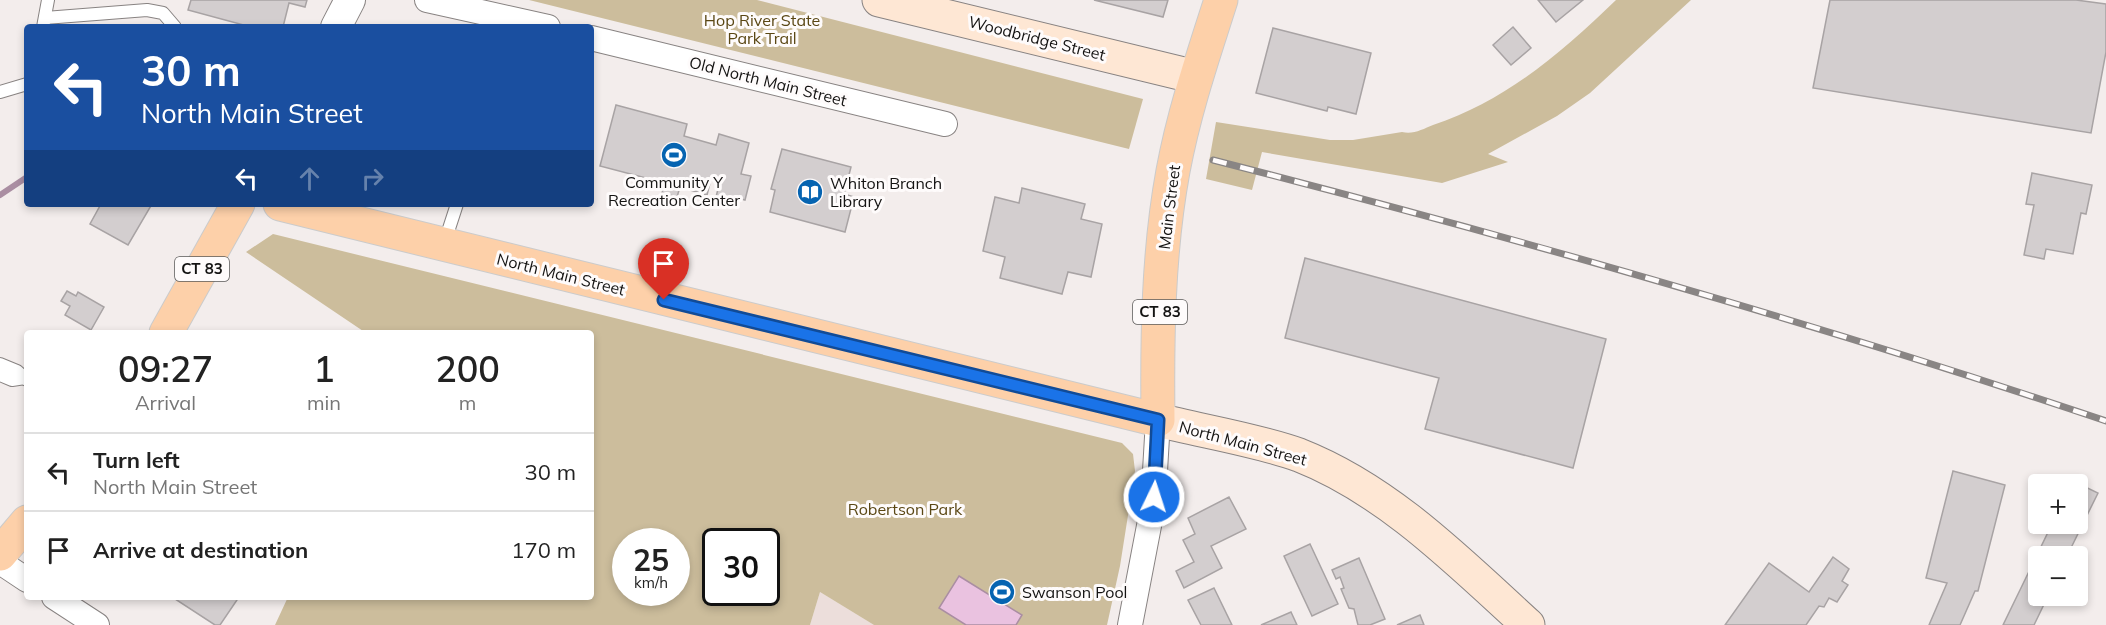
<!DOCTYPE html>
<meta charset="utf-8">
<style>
:root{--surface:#fff;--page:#f2f2f2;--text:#222;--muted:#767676;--line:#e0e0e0}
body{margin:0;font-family:Mulish,sans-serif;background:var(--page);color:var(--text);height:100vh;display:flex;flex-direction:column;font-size:22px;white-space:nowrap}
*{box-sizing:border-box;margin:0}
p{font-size:20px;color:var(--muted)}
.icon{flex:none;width:33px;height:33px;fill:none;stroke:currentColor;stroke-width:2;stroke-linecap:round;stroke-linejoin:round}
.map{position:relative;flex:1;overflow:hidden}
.sheet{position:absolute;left:24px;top:330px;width:570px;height:270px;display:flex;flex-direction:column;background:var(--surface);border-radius:6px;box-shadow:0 3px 9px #0003}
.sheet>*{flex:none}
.banner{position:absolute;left:24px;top:24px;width:570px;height:183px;border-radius:6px;box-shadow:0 3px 9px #0003;background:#1a4fa0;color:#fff;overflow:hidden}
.buttons{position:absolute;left:2028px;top:474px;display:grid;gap:12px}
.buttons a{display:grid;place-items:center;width:60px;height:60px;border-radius:6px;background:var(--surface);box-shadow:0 3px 9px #0003;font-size:30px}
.speed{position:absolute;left:612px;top:528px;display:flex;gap:12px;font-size:30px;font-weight:700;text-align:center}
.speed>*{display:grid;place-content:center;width:78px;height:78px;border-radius:50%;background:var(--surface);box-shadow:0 3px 9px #0003;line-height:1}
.speed small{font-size:15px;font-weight:400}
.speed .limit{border:3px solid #111;border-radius:9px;background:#fff;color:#111}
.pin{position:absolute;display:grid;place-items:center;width:51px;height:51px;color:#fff;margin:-62px -26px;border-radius:50% 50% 50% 0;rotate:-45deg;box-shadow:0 0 6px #0007}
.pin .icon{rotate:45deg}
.me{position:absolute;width:66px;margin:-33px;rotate:4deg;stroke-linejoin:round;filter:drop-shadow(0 0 4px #0008)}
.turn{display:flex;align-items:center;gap:21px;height:126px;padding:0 18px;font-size:27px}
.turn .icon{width:78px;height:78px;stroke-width:2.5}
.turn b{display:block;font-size:42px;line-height:51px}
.lanes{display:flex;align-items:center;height:57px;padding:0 18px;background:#0003;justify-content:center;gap:30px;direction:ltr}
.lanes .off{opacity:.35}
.eta{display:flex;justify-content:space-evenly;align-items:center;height:102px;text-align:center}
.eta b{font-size:36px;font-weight:600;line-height:42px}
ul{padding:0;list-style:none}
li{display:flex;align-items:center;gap:18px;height:78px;padding:0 18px;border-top:2px solid var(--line)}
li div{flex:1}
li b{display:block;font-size:22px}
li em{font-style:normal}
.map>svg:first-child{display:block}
.built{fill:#ecdedb}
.green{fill:#ccbd9c;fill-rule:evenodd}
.water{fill:#eac2e0;stroke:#aa8ea2;stroke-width:1.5}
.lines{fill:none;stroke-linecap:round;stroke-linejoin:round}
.stream{stroke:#aa8ea2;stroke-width:6}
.building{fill:#d3cecf;stroke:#a8a3a4;stroke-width:1.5}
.service-casing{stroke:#888382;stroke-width:14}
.minor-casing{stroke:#888382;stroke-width:26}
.tertiary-casing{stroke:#888382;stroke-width:32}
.secondary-casing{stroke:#888382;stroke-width:35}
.primary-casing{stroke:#cbcbcb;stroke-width:35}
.service{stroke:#fff;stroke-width:12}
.minor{stroke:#fff;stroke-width:24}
.tertiary{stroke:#fff;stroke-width:30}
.secondary{stroke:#fee7d4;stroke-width:33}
.primary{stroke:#fdd0a9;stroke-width:33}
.rail-casing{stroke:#898584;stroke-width:7}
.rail{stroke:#fefbfb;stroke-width:4.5;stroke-dasharray:14;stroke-linecap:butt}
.route-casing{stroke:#114b97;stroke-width:15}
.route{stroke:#1a73e8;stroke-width:10}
.labels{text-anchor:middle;stroke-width:6;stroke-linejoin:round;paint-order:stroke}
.shield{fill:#fefbfb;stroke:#5a5958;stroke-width:1.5}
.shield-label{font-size:15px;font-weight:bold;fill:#141312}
.park-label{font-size:16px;fill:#5a4714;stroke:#fefbfb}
.street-label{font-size:16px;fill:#141312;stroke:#fefbfb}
.poi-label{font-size:16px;fill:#141312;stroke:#fefbfb;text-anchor:start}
</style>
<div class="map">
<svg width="2106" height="625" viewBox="0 0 2106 625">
<rect width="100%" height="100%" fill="#f3edec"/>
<polygon class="built" points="820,592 874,625 810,625"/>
<g class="green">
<polygon points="529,0 757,0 1143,99 1129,149"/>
<path d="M1616 0H1691L1590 93 1557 116 1488 154 1508 162 1442 183 1262 152 1252 190 1206 179 1216 122 1330 140H1353L1402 132C1413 135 1423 129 1433 125 1506 101 1562 52 1616 0Z"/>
<path d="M273 234 1122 443 1133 454 1135 471 1120 566 1107 625H874L820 592 810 625H275L288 597H591V333H366L246 252ZM626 542H676V592H626ZM716 542H766V592H716Z"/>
</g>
<polygon class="water" points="959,576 1022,615 1016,625 966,625 939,608"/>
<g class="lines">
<polyline class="stream" points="0,195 27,177"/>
</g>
<g class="building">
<polygon points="191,0 307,0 305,7 289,3 283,27 251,27 188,10"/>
<polygon points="1094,0 1168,0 1163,17"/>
<polygon points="1538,0 1583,0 1556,22"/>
<polygon points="1830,0 2076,0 2106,4 2106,52 2091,133 1813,88"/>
<polygon points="1513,27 1531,48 1511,65 1493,45"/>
<polygon points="1273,28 1371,53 1356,114 1328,107 1327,111 1256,93"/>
<polygon points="616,105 687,124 684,136 716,145 719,134 749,143 741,174 751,176 745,200 733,197 732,202 716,197 720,181 711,179 707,195 680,187 677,197 662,193 665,183 600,166"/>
<polygon points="782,149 851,167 844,194 854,197 845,232 770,212 775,190 771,189"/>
<polygon points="2032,173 2092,185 2086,214 2081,213 2073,254 2046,249 2044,259 2024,255 2034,205 2026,204"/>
<polygon points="1022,188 1085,204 1081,219 1102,224 1091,277 1068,272 1062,294 1000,278 1005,257 983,251 995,197 1019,203"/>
<polygon points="101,204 152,204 128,245 90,224"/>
<polygon points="1305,258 1606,339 1573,468 1425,429 1439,378 1285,338"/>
<polygon points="67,291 76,296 78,292 104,307 91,330 65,315 70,306 61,301"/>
<polygon points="1953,471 2005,485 1978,591 1975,591 1960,625 1929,625 1947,583 1926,578"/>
<polygon points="2073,481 2098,493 2067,556 2038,556 2038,596 2048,596 2034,625 2003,625 2052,524 2078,524 2078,484 2071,484"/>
<polygon points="1229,497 1246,529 1211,546 1222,568 1184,588 1176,571 1194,562 1183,540 1195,534 1188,518"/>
<polygon points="1310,544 1338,604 1312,616 1284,556"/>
<polygon points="1833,557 1849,569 1842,581 1848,585 1837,602 1829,598 1824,607 1819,606 1806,625 1725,625 1769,563 1809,592"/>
<polygon points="1359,558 1385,619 1370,625 1358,625 1354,609 1349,608 1341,589 1344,588 1340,577 1336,579 1332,570"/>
<polygon points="1214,588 1232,625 1201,625 1188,600"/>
<polygon points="172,597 239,597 220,625 215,625"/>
<polygon points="1291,612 1297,625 1261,625"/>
<polygon points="1420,615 1424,625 1397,625"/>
</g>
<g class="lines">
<g class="service-casing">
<g id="service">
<polyline points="45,18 147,10 163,13 175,27"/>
<polyline points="43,27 48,0"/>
<polyline points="0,92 27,84"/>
<polyline points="444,244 457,204"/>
<polyline points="0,364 17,371 27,380"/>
<polyline points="0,375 12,380 25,378"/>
</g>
</g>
<g class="minor-casing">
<g id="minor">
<polyline points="427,0 548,27"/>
<polyline points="591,38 945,124"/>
<polyline points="0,562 27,580"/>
<polyline points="54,597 97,625"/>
<polyline points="1130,625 1153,505 1158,420"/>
</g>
</g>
<g class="tertiary-casing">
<polyline id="tertiary" points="336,27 350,0"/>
</g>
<g class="secondary-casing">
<g id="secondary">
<polyline points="879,0 1196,77"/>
<path d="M1158 420C1201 431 1258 440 1299 455 1388 490 1458 561 1528 625"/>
</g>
</g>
<g class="primary-casing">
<g id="primary">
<path d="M280 204 1158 420C1157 338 1158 252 1173 171 1184 112 1203 56 1221 0"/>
<polyline points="166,333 238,204"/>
<polyline points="0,554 27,522"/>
</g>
</g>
<use href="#service" class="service"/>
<use href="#minor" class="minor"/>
<use href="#tertiary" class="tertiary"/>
<use href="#secondary" class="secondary"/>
<use href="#primary" class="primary"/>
<g class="rail-casing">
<path id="rail" d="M1213 160C1514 237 1812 322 2106 421"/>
</g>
<use href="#rail" class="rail"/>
</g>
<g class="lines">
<g class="route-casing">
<polyline id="route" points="664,300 1158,420 1154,497"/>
</g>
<use href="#route" class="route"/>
</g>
<defs>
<g id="stadium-disc" transform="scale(1.35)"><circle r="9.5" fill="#0664b1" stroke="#fefbfb"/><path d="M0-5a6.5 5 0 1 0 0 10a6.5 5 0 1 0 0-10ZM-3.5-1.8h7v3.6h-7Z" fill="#fff"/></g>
<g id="library-disc" transform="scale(1.35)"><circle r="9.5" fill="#0664b1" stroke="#fefbfb"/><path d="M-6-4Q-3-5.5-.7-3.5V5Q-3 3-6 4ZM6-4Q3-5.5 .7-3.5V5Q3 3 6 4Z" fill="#fff"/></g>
</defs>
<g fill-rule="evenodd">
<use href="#stadium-disc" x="674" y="155"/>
<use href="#library-disc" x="810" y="192"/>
<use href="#stadium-disc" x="1002" y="592"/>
</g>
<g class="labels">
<g class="shield">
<rect x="175" y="257" width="54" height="24" rx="4.5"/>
<rect x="1133" y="300" width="54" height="24" rx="4.5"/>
</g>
<g class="shield-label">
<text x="202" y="274">CT 83</text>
<text x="1160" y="317">CT 83</text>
</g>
<g class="park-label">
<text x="762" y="26">Hop River State<tspan x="762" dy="18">Park Trail</tspan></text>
<text x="905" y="515">Robertson Park</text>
</g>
<g class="street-label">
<text transform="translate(1037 38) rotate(14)" y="6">Woodbridge Street</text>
<text transform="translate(768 81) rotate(14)" y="6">Old North Main Street</text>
<text transform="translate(1169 207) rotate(-83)" y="6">Main Street</text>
<text transform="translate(561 274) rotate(14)" y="6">North Main Street</text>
<text transform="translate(1243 443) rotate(15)" y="6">North Main Street</text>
</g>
<g class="poi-label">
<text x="674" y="188" text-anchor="middle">Community Y<tspan x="674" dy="18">Recreation Center</tspan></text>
<text x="830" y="189">Whiton Branch<tspan x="830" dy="18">Library</tspan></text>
<text x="1022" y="598">Swanson Pool</text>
</g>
</g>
</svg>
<div class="buttons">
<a>+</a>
<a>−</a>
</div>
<div class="speed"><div>25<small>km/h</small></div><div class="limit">30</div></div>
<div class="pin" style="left:664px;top:300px;background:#d93025"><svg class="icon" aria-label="arrive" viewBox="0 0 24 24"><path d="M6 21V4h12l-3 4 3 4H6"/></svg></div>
<svg class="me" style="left:1154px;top:497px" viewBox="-20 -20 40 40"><circle r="17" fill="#1a73e8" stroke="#fff" stroke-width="3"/><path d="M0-11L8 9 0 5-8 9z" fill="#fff"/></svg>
<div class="banner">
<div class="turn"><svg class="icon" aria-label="left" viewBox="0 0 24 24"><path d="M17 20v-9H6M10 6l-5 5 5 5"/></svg><div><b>30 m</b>North Main Street</div></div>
<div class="lanes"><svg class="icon" aria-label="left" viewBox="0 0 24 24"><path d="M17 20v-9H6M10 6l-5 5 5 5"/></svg><svg class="icon off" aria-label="ahead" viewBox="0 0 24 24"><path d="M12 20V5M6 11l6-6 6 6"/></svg><svg class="icon off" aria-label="right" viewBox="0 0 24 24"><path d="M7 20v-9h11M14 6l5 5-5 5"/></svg></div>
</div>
<section class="sheet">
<div class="eta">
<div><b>09:27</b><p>Arrival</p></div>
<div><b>1</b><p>min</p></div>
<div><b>200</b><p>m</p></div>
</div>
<ul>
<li><svg class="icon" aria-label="left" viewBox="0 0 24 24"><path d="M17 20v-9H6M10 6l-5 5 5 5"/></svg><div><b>Turn left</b><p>North Main Street</p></div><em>30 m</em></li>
<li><svg class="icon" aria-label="arrive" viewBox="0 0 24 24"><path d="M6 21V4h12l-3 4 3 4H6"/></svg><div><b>Arrive at destination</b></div><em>170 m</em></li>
</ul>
</section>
</div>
